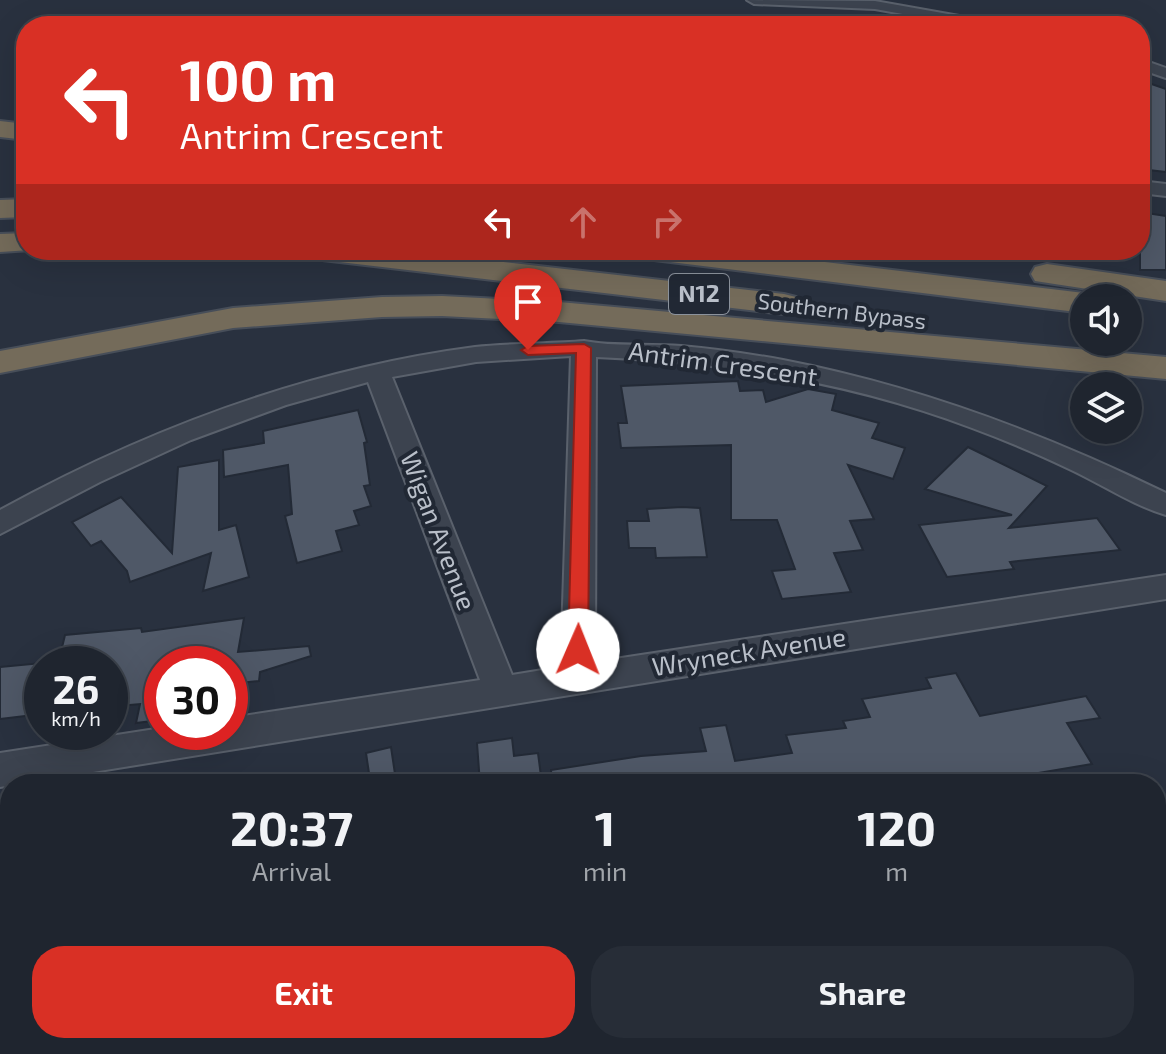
<!DOCTYPE html>
<style>
:root{--surface:#1f252f;--page:#272d37;--text:#f1f3f6;--muted:#a1a5aa;--line:#3c424b;--accent:#d93025}
body{margin:0;font-family:"Exo 2",sans-serif;background:var(--page);color:var(--text);height:100vh;display:flex;flex-direction:column;font-size:30px;white-space:nowrap}
*{box-sizing:border-box;margin:0}
p{font-size:26px;color:var(--muted)}
.icon{flex:none;width:44px;height:44px;fill:none;stroke:currentColor;stroke-width:2;stroke-linecap:round;stroke-linejoin:round}
.map{position:relative;flex:1;overflow:hidden}
.side{position:absolute;left:0px;top:774px;width:1166px;height:280px;display:flex;flex-direction:column;background:var(--surface);border-radius:32px 32px 0 0;box-shadow:0 8px 32px #0002,0 0 0 2px var(--line)}
.side>*{flex:none}
.top-card{position:absolute;left:16px;top:16px;width:1134px;height:244px;border-radius:32px;box-shadow:0 8px 32px #0002,0 0 0 2px var(--line);background:#d93025;color:#fff;overflow:hidden}
.tools{position:absolute;left:1070px;top:284px;display:grid;gap:16px}
.tools a{display:grid;place-items:center;width:72px;height:72px;border-radius:50%;background:var(--surface);box-shadow:0 8px 32px #0002,0 0 0 2px var(--line);font-size:40px}
.speed{position:absolute;left:24px;top:646px;display:flex;gap:16px;font-size:40px;font-weight:700;text-align:center}
.speed>*{display:grid;place-content:center;width:104px;height:104px;border-radius:50%;background:var(--surface);box-shadow:0 8px 32px #0002,0 0 0 2px var(--line);line-height:1}
.speed small{font-size:20px;font-weight:400}
.speed .limit{border:12px solid #d22;background:#fff;color:#111}
.pin{position:absolute;display:grid;place-items:center;width:68px;height:68px;color:#fff;margin:-82px -34px;border-radius:50% 50% 50% 0;rotate:-45deg;box-shadow:0 0 8px #0007}
.pin .icon{rotate:45deg}
.me{position:absolute;width:88px;margin:-44px;rotate:1deg;stroke-linejoin:round;filter:drop-shadow(0 0 6px #0008)}
.turn{display:flex;align-items:center;gap:28px;height:168px;padding:0 32px;font-size:36px}
.turn .icon{width:104px;height:104px;stroke-width:2.5}
.turn b{display:block;font-size:56px;line-height:68px}
.lanes{display:flex;align-items:center;height:76px;padding:0 32px;background:#0003;justify-content:center;gap:40px;direction:ltr}
.lanes .off{opacity:.35}
.eta{display:flex;justify-content:space-evenly;align-items:center;height:136px;text-align:center}
.eta b{font-size:48px;font-weight:700;line-height:56px}
.button{display:flex;gap:16px;margin-top:auto;padding:16px 32px}
.button a{flex:1;height:92px;border-radius:32px;background:var(--accent);color:#fff;font-size:32px;font-weight:700;line-height:92px;text-align:center}
.button a+a{background:var(--page);color:var(--text)}
.map>svg:first-child{display:block}
.building{fill:#4f5867;stroke:#232a36;stroke-width:2}
.lines{fill:none;stroke-linecap:round;stroke-linejoin:round}
.minor-casing{stroke:#5a616c;stroke-width:4}
.highway-casing{stroke:#474e59;stroke-width:4}
.minor{fill:#3c434f;fill-rule:evenodd}
.highway{fill:#746b5a;fill-rule:evenodd}
.route{fill:#d93025;stroke:#8d1f18;stroke-width:2}
.labels{text-anchor:middle;stroke-width:8;stroke-linejoin:round;paint-order:stroke}
.far-street-label{font-size:22px;fill:#b9bfc9;stroke:#212834}
.shield{fill:#212834;stroke:#8b929c;stroke-width:2}
.shield-label{font-size:24px;font-weight:bold;fill:#b9bfc9}
.street-label{font-size:26px;fill:#b9bfc9;stroke:#212834}
</style>
<div class="map">
<svg width="1166" height="1054" viewBox="0 0 1166 1054">
<rect width="100%" height="100%" fill="#29313f"/>
<g class="building">
<polygon points="1140,80 1166,89 1166,172 1140,169"/>
<polygon points="1140,212 1166,216 1166,270 1140,270"/>
<polygon points="738,381 740,391 763,390 766,402 808,389 836,394 832,410 879,423 872,438 905,448 893,479 848,465 874,519 850,521 863,550 834,553 851,592 782,599 772,571 795,569 777,520 731,520 731,445 621,448 618,423 627,423 621,386"/>
<polygon points="358,410 367,442 364,443 370,485 364,486 371,506 354,511 359,525 336,531 342,551 297,563 285,516 292,514 288,465 224,477 223,450 264,443 263,431"/>
<polygon points="968,447 1047,486 1009,528 1097,518 1120,550 1010,562 1014,569 947,577 919,525 1012,515 925,489"/>
<polygon points="219,460 219,530 236,525 249,577 203,591 211,553 130,582 127,571 101,541 91,546 72,522 121,497 172,553 178,467"/>
<polygon points="682,507 700,508 707,557 656,558 655,548 629,548 627,521 649,521 647,509"/>
<polygon points="244,618 238,652 309,646 311,656 260,672 259,681 230,684 230,664 162,664 160,720 136,723 140,704 118,706 121,696 110,697 110,664 58,664 65,635 141,628 142,632"/>
<polygon points="42,663 42,714 0,719 0,667"/>
<polygon points="956,673 980,716 1086,696 1100,718 1067,723 1092,764 1014,777 1018,784 552,784 551,770 641,756 706,751 700,728 726,725 735,761 792,753 786,735 846,728 843,721 870,717 862,699 931,688 926,678"/>
<polygon points="512,738 514,756 538,753 542,784 480,784 477,743"/>
<polygon points="391,747 395,774 370,780 366,753"/>
</g>
<g class="lines">
<g class="minor-casing">
<g id="minor">
<polygon points="747,0 875,1 993,22 1000,26 969,26 875,9 754,4"/>
<polygon points="1140,59 1166,68 1166,78 1140,69"/>
<polygon points="1140,181 1166,184 1166,196 1140,193"/>
<path d="M584 341C615 347 649 343 681 346 715 349 750 354 783 360 918 386 1043 433 1166 493V515C1132 505 1100 483 1067 468 1036 453 1004 440 972 428 851 382 725 362 596 357L595 662 1166 575V599L0 787V753L162 728V732H230V718L480 680 368 382 286 405 191 440 100 482 0 534V510C148 429 307 369 475 347 511 343 548 344 584 341ZM571 356 561 667 512 675 392 377 476 362Z"/>
</g>
</g>
<g class="highway-casing">
<g id="highway">
<polygon points="0,121 26,124 26,140 0,137"/>
<polygon points="26,199 26,217 0,218 0,200"/>
<polygon points="26,233 26,250 31,250 0,252 0,234"/>
<polygon points="298,250 397,250 784,294 796,297 801,304 796,311 784,314 314,259 303,257"/>
<polygon points="630,250 725,250 1084,293 1098,298 1084,298 1084,313 646,259 635,257"/>
<polygon points="1047,264 1166,281 1166,301 1035,281 1031,274 1035,267"/>
<polygon points="442,296 559,302 1166,357 1166,379 559,322 442,316 382,317 233,328 0,373 0,351 233,308 382,297"/>
</g>
</g>
<use href="#minor" class="minor"/>
<use href="#highway" class="highway"/>
</g>
<polygon class="route" points="584,344 591,348 588,650 585,655 578,658 571,655 568,650 576,353 528,355 521,350 528,346"/>
<g class="labels">
<g class="far-street-label">
<text transform="translate(842 311) rotate(7)" y="8">Southern Bypass</text>
</g>
<rect class="shield" x="669" y="274" width="60" height="40" rx="6"/>
<g class="shield-label">
<text x="699" y="302">N12</text>
</g>
<g class="street-label">
<text transform="translate(723 364) rotate(8)" y="9">Antrim Crescent</text>
<text transform="translate(438 531) rotate(69)" y="9">Wigan Avenue</text>
<text transform="translate(749 652) rotate(-9)" y="9">Wryneck Avenue</text>
</g>
</g>
</svg>
<div class="tools">
<a><svg class="icon" aria-label="sound" viewBox="0 0 24 24"><path d="M4 9h4l5-4v14l-5-4H4zM17 9q2 3 0 6"/></svg></a>
<a><svg class="icon" aria-label="layers" viewBox="0 0 24 24"><path d="M12 4l9 5-9 5-9-5zM3 14l9 5 9-5"/></svg></a>
</div>
<div class="speed"><div>26<small>km/h</small></div><div class="limit">30</div></div>
<div class="pin" style="left:528px;top:350px;background:#d93025"><svg class="icon" aria-label="arrive" viewBox="0 0 24 24"><path d="M6 21V4h12l-3 4 3 4H6"/></svg></div>
<svg class="me" style="left:578px;top:650px" viewBox="-20 -20 40 40"><circle r="19" fill="#fff"/><path d="M0-13L10 11 0 6-10 11z" fill="#d93025"/></svg>
<div class="top-card">
<div class="turn"><svg class="icon" aria-label="left" viewBox="0 0 24 24"><path d="M17 20v-9H6M10 6l-5 5 5 5"/></svg><div><b>100 m</b>Antrim Crescent</div></div>
<div class="lanes"><svg class="icon" aria-label="left" viewBox="0 0 24 24"><path d="M17 20v-9H6M10 6l-5 5 5 5"/></svg><svg class="icon off" aria-label="ahead" viewBox="0 0 24 24"><path d="M12 20V5M6 11l6-6 6 6"/></svg><svg class="icon off" aria-label="right" viewBox="0 0 24 24"><path d="M7 20v-9h11M14 6l5 5-5 5"/></svg></div>
</div>
<section class="side">
<div class="eta">
<div><b>20:37</b><p>Arrival</p></div>
<div><b>1</b><p>min</p></div>
<div><b>120</b><p>m</p></div>
</div>
<div class="button"><a>Exit</a><a>Share</a></div>
</section>
</div>
